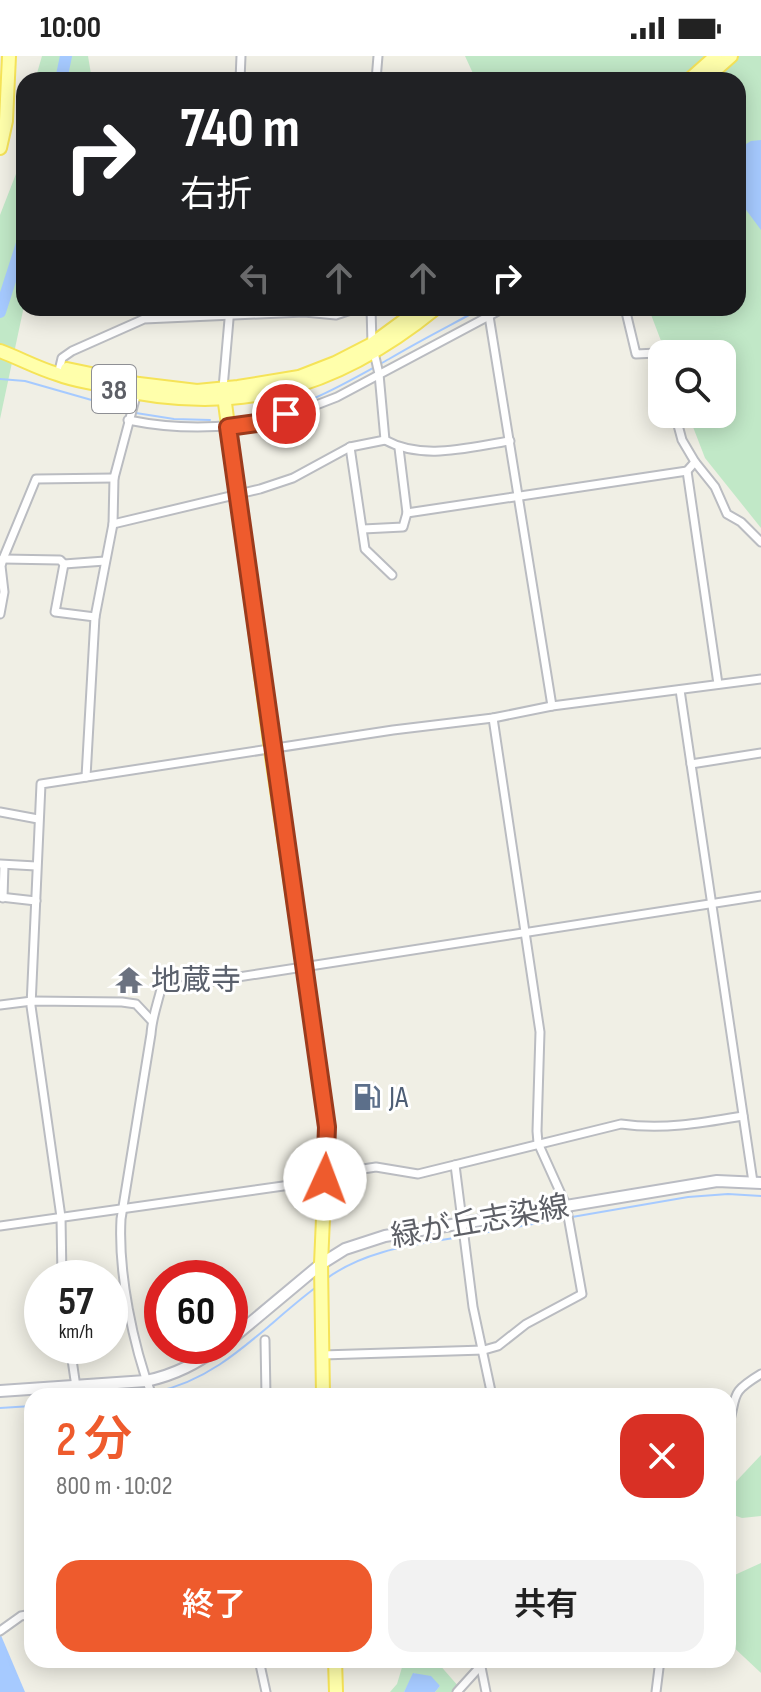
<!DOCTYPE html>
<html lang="ja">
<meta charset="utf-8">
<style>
:root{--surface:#fff;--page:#f2f2f2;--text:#222;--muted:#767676;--accent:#ee5b2d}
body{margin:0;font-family:"Sofia Sans Condensed","Noto Sans JP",sans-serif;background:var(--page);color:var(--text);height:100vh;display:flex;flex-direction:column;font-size:30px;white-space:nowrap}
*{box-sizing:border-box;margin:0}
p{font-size:26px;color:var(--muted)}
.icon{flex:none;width:44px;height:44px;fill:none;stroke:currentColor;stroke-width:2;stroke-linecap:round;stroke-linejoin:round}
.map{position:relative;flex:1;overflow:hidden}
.details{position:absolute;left:24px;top:1332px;width:712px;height:280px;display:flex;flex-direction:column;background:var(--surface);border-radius:24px;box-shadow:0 4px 20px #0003}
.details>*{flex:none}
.banner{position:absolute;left:16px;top:16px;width:730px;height:244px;border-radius:24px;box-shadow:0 4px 20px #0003;background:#202124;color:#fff;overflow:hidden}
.fabs{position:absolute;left:648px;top:284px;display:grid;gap:16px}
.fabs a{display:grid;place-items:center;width:88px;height:88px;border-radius:16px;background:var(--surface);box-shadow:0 4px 20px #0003;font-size:40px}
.speed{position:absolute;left:24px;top:1204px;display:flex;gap:16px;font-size:40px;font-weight:700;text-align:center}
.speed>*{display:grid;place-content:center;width:104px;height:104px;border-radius:50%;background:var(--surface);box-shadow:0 4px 20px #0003;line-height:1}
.speed small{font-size:20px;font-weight:400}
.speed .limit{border:12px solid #d22;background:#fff;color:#111}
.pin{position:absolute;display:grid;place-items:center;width:68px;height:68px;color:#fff;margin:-34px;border:4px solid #fff;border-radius:50%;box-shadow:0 2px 8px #0007}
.me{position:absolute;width:88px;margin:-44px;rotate:2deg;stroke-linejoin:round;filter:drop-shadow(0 0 6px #0008)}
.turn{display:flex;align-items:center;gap:28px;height:168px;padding:0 32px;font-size:36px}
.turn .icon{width:104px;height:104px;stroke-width:2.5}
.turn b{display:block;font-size:56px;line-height:68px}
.lanes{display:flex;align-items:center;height:76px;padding:0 32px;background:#0003;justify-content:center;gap:40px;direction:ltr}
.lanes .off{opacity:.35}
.round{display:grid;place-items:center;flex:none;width:84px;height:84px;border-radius:24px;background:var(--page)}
.headline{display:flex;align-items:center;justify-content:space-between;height:136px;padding:0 32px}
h1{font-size:48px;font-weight:600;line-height:60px;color:var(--accent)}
.primary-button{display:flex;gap:16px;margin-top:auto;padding:16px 32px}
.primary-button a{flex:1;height:92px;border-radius:24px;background:var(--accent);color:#fff;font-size:32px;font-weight:600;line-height:92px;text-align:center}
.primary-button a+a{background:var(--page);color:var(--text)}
.status{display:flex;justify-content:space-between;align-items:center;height:56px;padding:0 40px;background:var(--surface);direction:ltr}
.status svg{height:22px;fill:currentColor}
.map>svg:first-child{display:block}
.green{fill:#c1e8c7}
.water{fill:#a6caff}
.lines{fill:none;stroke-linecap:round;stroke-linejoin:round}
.stream{stroke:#a6caff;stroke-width:2}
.river{stroke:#a6caff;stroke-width:12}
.street-casing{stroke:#babcc1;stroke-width:11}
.secondary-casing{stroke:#babcc3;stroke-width:14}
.primary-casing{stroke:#f5e358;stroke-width:16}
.street{stroke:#fff;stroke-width:7}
.secondary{stroke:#fff;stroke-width:10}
.primary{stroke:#ffffab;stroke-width:12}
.route-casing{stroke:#9b3b1d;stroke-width:20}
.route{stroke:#ee5b2d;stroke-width:14}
.labels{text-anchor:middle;stroke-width:6;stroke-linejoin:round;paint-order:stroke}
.shield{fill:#fff;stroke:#8e8f94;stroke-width:2}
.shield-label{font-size:28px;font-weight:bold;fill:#5d5f66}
.worship-label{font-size:30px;fill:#5b616d;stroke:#fff;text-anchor:start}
.service-label{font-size:30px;fill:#4e5e75;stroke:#fff;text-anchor:start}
.street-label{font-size:30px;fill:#5d5f66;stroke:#fff}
</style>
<div class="status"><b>10:00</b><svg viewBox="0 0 49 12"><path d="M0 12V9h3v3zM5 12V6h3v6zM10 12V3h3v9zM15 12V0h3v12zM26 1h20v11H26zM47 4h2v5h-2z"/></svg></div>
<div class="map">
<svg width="761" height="1636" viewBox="0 0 761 1636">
<rect width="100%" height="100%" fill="#f0efe5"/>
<g class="green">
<polygon points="42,0 88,0 92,24 35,24"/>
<polygon points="465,0 761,0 761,472 705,402 688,358 722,358 722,298 666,298 650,256 653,252 738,252 738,24 476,24"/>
<polygon points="24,55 24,250 0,363 0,159 21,105 21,64"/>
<polygon points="761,1399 761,1460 742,1462 728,1457 728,1434"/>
<polygon points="761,1507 761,1617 728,1586 728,1522"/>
<polygon points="423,1604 438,1607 459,1631 454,1636 435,1636 440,1630 414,1617 404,1636 390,1636 397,1628 403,1608"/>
</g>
<g class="water">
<polygon points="761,84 761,174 738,143 738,93 751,85"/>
<polygon points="0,1577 25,1636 0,1636"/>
<polygon points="413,1617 431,1620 440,1630 435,1636 404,1636"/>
</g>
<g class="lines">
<g class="stream">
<polyline points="0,323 25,325 130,355"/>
<polyline points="136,357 174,363 210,364"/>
<path d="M240 363C301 354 337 332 389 303 419 285 451 269 482 252"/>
<polyline points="572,1161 688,1141 728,1138 761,1140"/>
<polyline points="466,1180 566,1162"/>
<path d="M326 1223C365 1194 413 1189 460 1181"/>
<path d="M155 1336C221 1323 263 1271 315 1232"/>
<polyline points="135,1340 149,1338"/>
<polyline points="0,1352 32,1350"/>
</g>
<g class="river">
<polyline points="61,24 66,0"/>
<polyline points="0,256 24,181"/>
</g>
<g class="street-casing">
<g id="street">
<polyline points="240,24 241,0"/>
<polyline points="376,24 378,0"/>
<polyline points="371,252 372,288 379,318 385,384"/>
<polyline points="625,252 636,298 657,297 662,311"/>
<polyline points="489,260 552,650"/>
<polyline points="58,319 62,302 72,295 144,263 304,256 336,259 357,252"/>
<polyline points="223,332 230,252"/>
<polyline points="675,358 682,384 695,406 715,431 727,458 741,466 761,486"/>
<path d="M128 364C203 379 267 370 337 341L504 252"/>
<polyline points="350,391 365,493 392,519"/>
<polyline points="399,392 407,457 687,415 695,406"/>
<polyline points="687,415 718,628"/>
<path d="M113 468 260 433 293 422 350 391 385 384C423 405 469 391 510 385"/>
<polyline points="363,473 403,471 407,457"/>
<polyline points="3,503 60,504 64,508 105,505"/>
<polyline points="64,508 55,556 95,561"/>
<polyline points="0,558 4,536 1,510 3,503 36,423 114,422"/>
<polyline points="680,634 753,1126"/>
<polyline points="691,708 761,697"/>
<polyline points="86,721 95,561 113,468 114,422 137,336"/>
<polyline points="0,756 38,763"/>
<polyline points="0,808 36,810"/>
<polyline points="0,841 36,845"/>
<polyline points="3,842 4,809"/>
<polyline points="0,949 32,945 122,946 136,948 151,964"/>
<polyline points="455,1109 473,1251 492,1340"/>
<path d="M0 1170 340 1122 350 1115 376 1111 418 1118 621 1068C663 1074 702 1067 743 1060"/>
<polyline points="62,1222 61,1161 31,950 41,728 393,674 493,662 552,650 761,623"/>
<polyline points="265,1284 266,1340"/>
<polyline points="70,1290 76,1331"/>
<polyline points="322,1299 484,1294 498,1290 526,1268 582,1238 566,1149 538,1087 537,1075 540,976 493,662"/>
<path d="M152 1340C133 1289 118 1217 121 1163L151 978C152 962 157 949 161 933L761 840"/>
<path d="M728 1371C738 1339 728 1338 761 1318"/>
<polyline points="0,1575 21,1560 32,1558"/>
<polyline points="259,1604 266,1636"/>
<polyline points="481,1611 486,1636"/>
<polyline points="457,1636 486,1604"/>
<polyline points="656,1636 660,1604"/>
</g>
</g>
<g class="secondary-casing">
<g id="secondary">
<polyline points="230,1284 321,1208 345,1193 385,1180 717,1125 761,1127"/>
<path d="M0 1335 146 1325C175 1319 197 1307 221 1290"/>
</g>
</g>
<g class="primary-casing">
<g id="primary">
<polyline points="689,24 716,0"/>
<polyline points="704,24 731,0"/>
<polyline points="0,92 6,65 9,0"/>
<path d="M0 295C19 302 37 312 57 318 72 324 89 326 104 330 234 362 334 335 436 252"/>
<polyline points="67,313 139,328 197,335 238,331 299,321 335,307 372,288 421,252"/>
<polyline points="223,332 271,694 327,1071 321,1208 323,1340"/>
<polyline points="335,1604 336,1636"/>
</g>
</g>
<use href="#street" class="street"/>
<use href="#secondary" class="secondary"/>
<use href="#primary" class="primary"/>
</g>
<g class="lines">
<g class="route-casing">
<polyline id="route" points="286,358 257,367 228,371 327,1071 325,1123"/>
</g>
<use href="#route" class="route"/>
</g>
<defs>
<g id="temple-bare" transform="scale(2.16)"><path d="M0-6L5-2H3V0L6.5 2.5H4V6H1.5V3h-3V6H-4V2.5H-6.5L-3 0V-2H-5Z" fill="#6b7280" stroke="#fff" stroke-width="2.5" paint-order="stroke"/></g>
<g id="fuel-bare" transform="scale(2.16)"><path d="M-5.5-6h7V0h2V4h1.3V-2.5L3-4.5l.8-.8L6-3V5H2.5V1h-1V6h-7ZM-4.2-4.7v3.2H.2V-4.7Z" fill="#5c6f8a" stroke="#fff" stroke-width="2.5" paint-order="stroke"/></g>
</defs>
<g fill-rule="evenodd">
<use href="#temple-bare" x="129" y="924"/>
<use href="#fuel-bare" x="367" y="1041"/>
</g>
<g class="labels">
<rect class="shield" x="92" y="309" width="44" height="48" rx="6"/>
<g class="shield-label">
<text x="114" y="343">38</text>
</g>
<g class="worship-label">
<text x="151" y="934">地蔵寺</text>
</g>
<g class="service-label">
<text x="389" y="1051">JA</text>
</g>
<g class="street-label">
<text transform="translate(480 1165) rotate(-10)" y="10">緑が丘志染線</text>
</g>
</g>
</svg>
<div class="fabs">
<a><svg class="icon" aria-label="search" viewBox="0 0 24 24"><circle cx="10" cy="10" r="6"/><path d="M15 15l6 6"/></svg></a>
</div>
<div class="speed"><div>57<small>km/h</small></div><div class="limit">60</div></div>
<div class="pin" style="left:286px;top:358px;background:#d93025"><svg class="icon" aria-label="arrive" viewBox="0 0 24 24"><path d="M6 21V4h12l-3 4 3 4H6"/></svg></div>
<svg class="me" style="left:325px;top:1123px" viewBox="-20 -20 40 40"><circle r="19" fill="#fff"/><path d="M0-13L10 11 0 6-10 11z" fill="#ee5b2d"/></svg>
<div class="banner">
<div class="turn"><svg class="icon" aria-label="right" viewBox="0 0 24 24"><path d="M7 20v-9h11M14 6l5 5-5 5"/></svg><div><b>740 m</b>右折</div></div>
<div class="lanes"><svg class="icon off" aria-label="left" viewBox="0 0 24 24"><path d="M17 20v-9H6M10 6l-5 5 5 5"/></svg><svg class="icon off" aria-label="ahead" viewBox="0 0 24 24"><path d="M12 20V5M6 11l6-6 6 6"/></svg><svg class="icon off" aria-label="ahead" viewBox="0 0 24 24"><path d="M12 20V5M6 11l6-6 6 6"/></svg><svg class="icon" aria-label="right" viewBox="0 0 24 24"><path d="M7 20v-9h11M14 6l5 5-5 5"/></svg></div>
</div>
<section class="details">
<div class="headline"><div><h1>2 分</h1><p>800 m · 10:02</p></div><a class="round" style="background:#d93025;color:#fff"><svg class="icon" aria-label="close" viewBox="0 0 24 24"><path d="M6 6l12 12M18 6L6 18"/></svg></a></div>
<div class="primary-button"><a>終了</a><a>共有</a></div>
</section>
</div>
